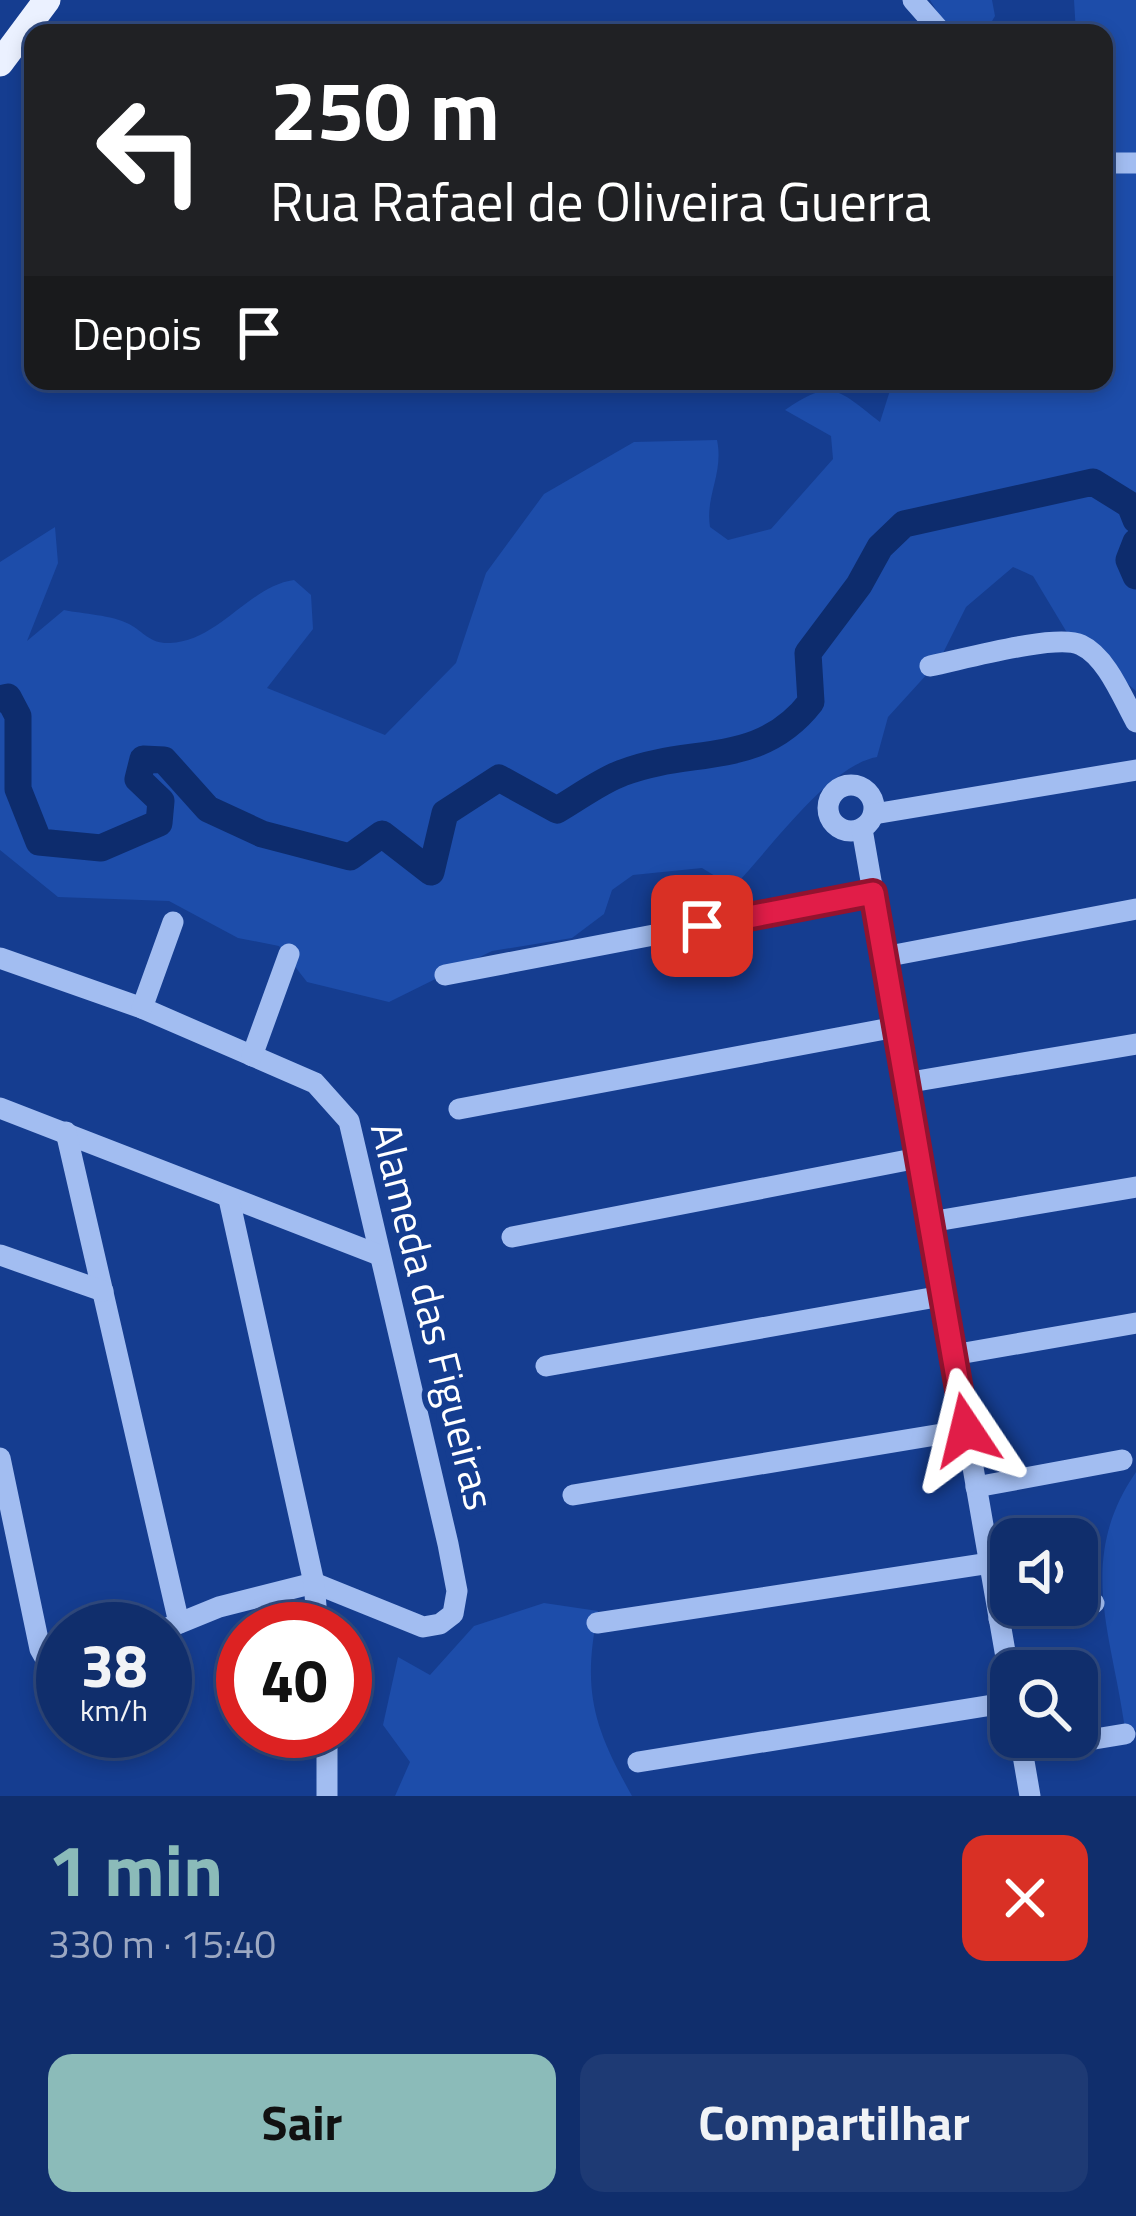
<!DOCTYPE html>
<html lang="pt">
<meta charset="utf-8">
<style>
:root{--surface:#102e6c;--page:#1e3a74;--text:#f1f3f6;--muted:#9ca8c2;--line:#304a7f;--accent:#8bbbb9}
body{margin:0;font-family:"Titillium Web",sans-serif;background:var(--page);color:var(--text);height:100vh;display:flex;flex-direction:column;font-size:45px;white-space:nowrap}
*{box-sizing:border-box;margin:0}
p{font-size:39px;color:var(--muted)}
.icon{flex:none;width:66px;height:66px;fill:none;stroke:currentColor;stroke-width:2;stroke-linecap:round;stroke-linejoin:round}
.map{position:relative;height:1796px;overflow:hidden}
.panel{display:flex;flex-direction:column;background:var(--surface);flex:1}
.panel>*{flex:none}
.hud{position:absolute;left:24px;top:24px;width:1089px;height:366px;border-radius:24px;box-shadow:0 6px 18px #0003,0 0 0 3px var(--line);background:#202124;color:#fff;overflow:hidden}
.fabs{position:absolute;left:990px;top:1518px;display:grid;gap:24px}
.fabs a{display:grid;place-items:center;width:108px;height:108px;border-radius:24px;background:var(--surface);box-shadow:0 6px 18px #0003,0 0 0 3px var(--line);font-size:60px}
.speed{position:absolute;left:36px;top:1602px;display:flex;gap:24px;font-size:60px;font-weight:700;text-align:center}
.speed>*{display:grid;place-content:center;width:156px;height:156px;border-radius:50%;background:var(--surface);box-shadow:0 6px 18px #0003,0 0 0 3px var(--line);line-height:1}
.speed small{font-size:30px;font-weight:400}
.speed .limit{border:18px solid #d22;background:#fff;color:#111}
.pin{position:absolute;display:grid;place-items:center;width:102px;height:102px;color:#fff;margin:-51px;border-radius:24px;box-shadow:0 6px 18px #0006}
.me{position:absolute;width:132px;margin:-66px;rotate:350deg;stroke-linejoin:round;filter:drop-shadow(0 0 9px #0008)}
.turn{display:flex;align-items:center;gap:42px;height:252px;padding:0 48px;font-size:54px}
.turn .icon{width:156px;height:156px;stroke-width:2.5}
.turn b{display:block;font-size:84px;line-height:102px}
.then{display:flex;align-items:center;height:114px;padding:0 48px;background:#0003;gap:24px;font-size:45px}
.round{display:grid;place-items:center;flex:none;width:126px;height:126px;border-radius:24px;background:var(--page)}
.headline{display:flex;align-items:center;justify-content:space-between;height:204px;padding:0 48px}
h1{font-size:72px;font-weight:700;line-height:90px;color:var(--accent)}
.button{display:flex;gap:24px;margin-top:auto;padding:24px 48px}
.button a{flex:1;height:138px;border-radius:24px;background:var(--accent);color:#111;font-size:48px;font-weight:700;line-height:138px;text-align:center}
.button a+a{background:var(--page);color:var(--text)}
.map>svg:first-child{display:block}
.green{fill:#1d4daa}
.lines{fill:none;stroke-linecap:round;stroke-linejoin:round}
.river{stroke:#0d2c6d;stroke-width:27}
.minor{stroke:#a2bdf1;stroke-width:21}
.major{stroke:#ebf1ff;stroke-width:27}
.route-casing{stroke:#92132f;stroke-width:30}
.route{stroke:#e11d48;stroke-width:21}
.labels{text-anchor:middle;stroke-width:12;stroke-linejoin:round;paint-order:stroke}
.street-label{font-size:42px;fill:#fff;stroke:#153d90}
</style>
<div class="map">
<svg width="1136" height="1796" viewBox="0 0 1136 1796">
<rect width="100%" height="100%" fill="#153d90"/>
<g class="green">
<polygon points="930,0 992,0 995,16 985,33 950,33"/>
<path d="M1074 0H1136V691L1066 631 1033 576 1013 567 966 607 939 661 888 717 877 757C827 766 768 853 733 887L702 868 633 875 612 890 604 914 572 938 492 951 389 1002 307 982 279 946 238 938 169 901 58 897 0 850V562L55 527 58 563 27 641 64 610C83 614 112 615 129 624 144 632 150 644 170 643 219 641 249 586 294 580L311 595 313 629 267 688 385 735 456 663 486 573 544 494 634 442 717 440C724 473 705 496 710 527L728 540 771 529 833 459 831 436 785 410C833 377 838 390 880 422L893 381 944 387 954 381H1104V33H1076Z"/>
<path d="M1136 1472V1730L1125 1729C1112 1634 1076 1559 1136 1472Z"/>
<path d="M544 1603 598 1611C582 1691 593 1726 632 1796H395L410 1762 383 1725 398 1657 430 1675 474 1626Z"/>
</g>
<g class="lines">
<g class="river">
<polyline points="1136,542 1129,560 1136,576"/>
<path d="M0 699 8 697 18 716V789L39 842 101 848 159 823 161 801 138 779 143 759 164 760 208 809 262 834 350 857 382 834 431 872 445 813 499 778 557 810C578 798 600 781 622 773 691 746 759 769 811 702L808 653 859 585 880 547 904 524 1093 482 1130 505 1136 520"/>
</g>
<g class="minor">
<polyline points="913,0 942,33"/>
<polyline points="1104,163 1136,163"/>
<path d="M930 666C961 660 1056 633 1081 645 1107 657 1123 699 1136 722"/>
<circle cx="851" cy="808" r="23"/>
<polyline points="874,814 1136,770"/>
<polyline points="862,829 1011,1686"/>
<polyline points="884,957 1136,909"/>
<polyline points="0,958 142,1008 315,1083 349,1121 448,1544 457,1591 453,1614 440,1624 423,1627 314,1583 219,1607 165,1629"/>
<polyline points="445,975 873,893"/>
<polyline points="142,1008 173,922"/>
<polyline points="252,1056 289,954"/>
<polyline points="905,1083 1136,1044"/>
<polyline points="0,1108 379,1255"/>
<polyline points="459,1109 896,1027"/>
<polyline points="66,1132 179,1623"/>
<polyline points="229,1199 314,1583 318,1629"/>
<polyline points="930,1222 1136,1187"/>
<polyline points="512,1237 918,1158"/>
<polyline points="0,1255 103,1291"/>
<polyline points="953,1355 1136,1323"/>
<polyline points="546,1366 942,1296"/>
<polyline points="0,1458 40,1649 48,1663 63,1669"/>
<polyline points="976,1487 1122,1460"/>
<polyline points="573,1495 966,1430"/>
<polyline points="999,1619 1094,1603"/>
<polyline points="597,1623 990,1563"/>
<polyline points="1020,1738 1030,1796"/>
<polyline points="1022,1751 1125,1734"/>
<polyline points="638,1762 1011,1702"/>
<polyline points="327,1796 327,1731"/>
</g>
<polyline class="major" points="0,63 47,0"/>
</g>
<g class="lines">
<g class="route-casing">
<polyline id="route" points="702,926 873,893 966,1430"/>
</g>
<use href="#route" class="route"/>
</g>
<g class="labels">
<g class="street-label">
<text transform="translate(433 1316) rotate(76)" y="15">Alameda das Figueiras</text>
</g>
</g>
</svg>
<div class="fabs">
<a><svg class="icon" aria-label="sound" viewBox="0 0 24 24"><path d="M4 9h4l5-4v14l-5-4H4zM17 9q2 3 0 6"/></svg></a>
<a><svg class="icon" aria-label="search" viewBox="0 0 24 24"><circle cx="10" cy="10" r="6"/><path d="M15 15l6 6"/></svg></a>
</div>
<div class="speed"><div>38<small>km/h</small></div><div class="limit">40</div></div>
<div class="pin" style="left:702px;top:926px;background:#d93025"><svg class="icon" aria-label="arrive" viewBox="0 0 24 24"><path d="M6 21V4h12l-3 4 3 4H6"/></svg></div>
<svg class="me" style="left:966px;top:1430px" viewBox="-20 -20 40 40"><path d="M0-17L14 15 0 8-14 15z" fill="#e11d48" stroke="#fff" stroke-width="4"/></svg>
<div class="hud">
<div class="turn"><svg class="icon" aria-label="left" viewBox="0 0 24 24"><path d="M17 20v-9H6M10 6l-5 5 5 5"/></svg><div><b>250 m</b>Rua Rafael de Oliveira Guerra</div></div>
<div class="then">Depois<svg class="icon" aria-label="arrive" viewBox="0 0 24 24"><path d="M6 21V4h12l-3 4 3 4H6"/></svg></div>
</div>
</div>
<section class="panel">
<div class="headline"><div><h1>1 min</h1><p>330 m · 15:40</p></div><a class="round" style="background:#d93025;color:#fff"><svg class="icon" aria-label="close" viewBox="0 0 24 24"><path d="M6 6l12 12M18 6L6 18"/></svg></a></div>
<div class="button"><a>Sair</a><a>Compartilhar</a></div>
</section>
